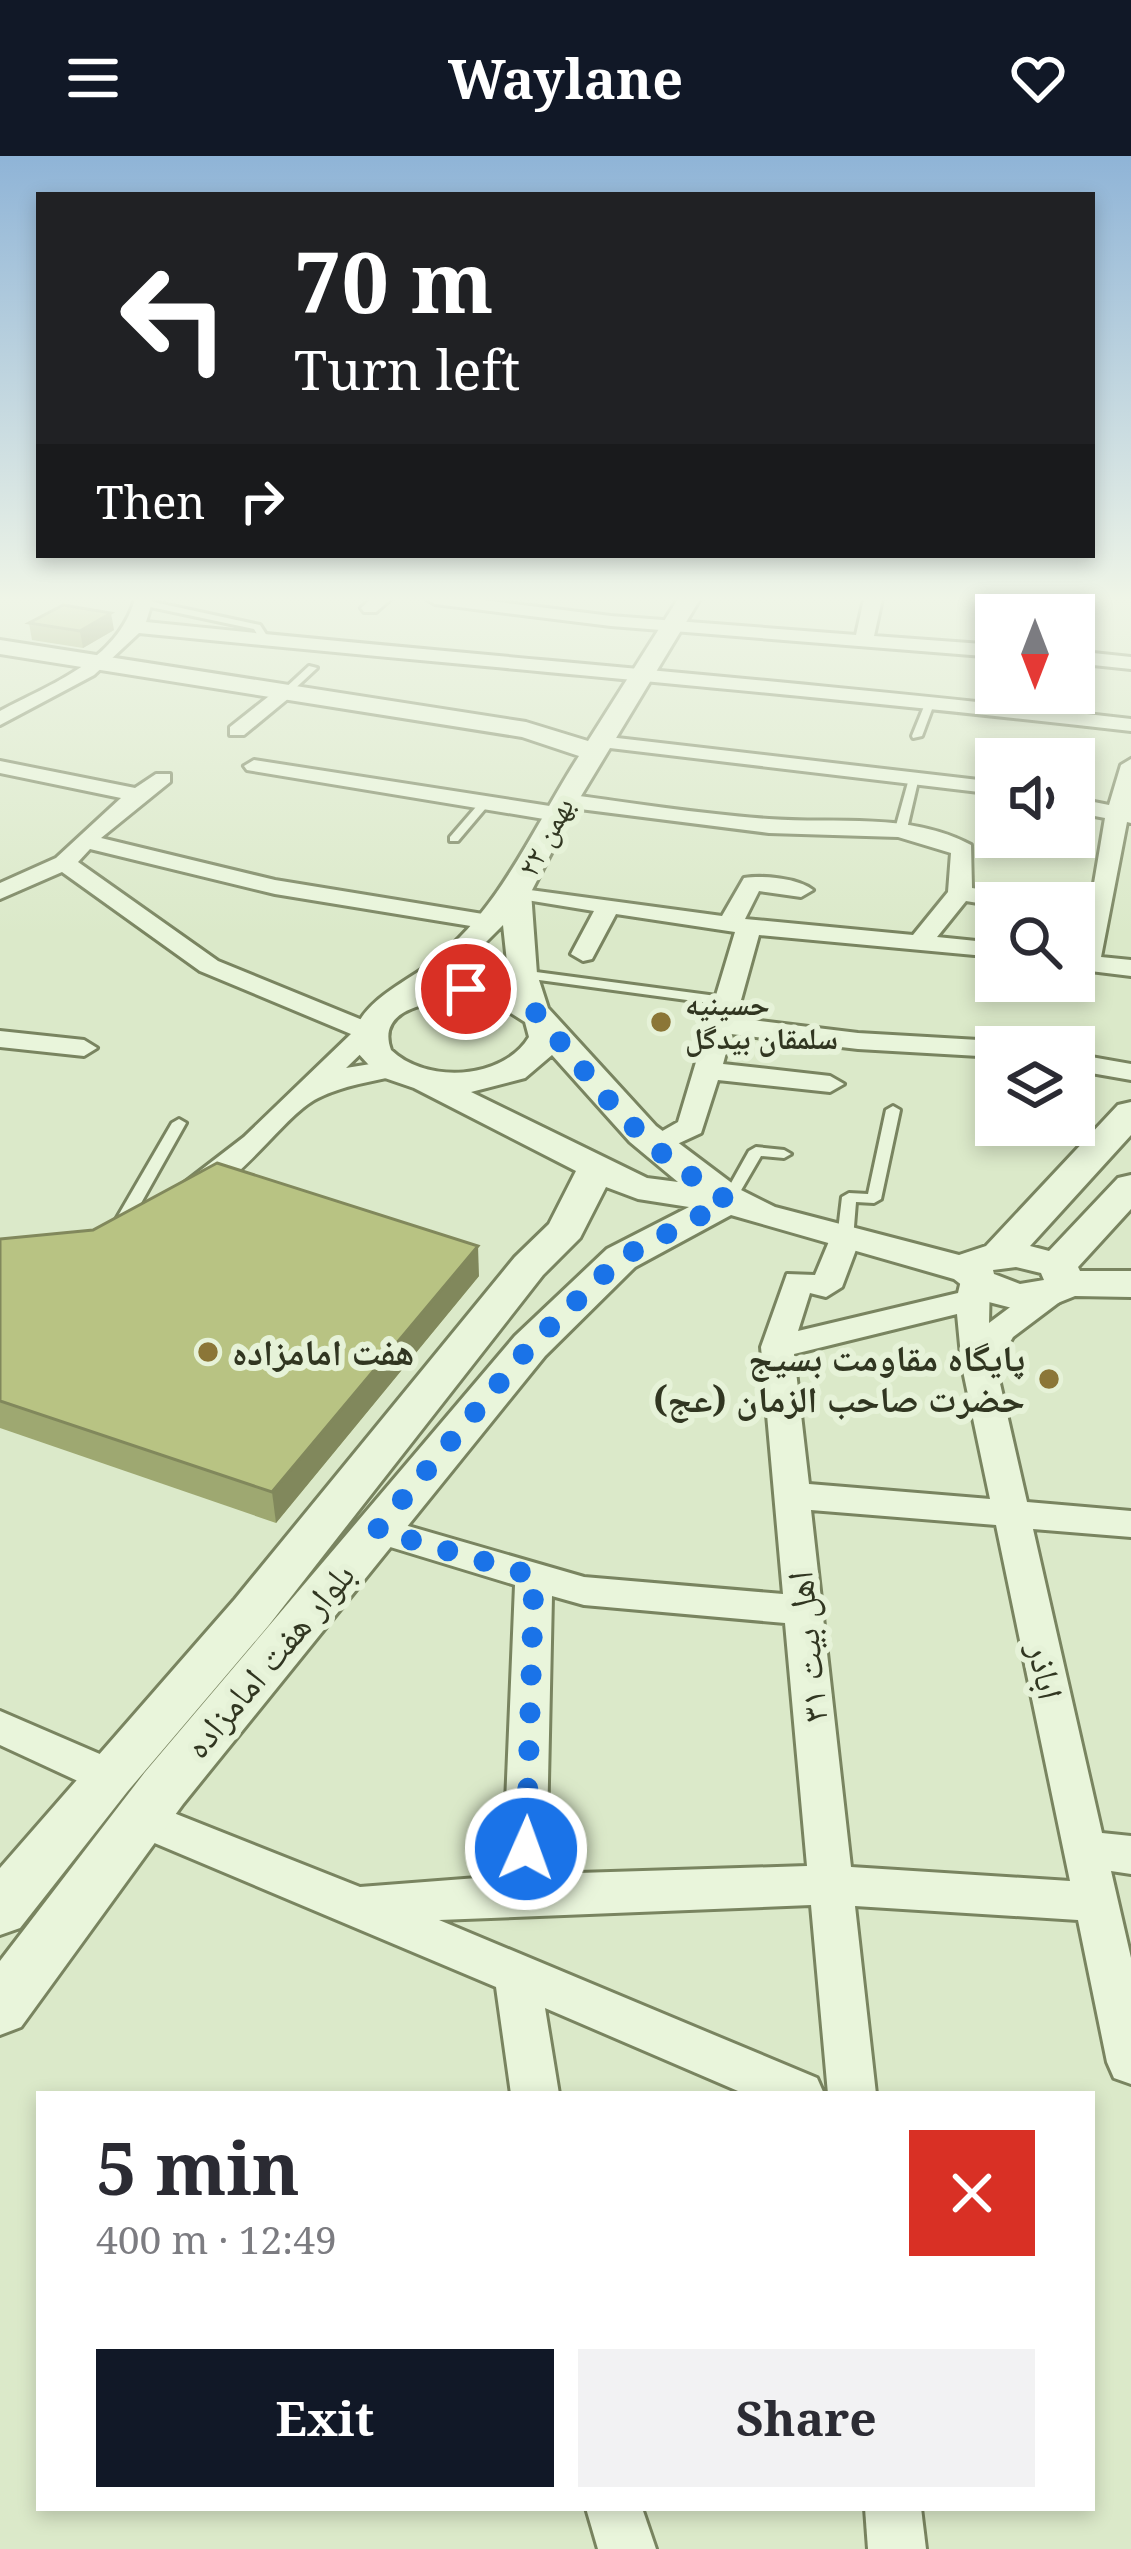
<!DOCTYPE html>
<meta charset="utf-8">
<style>
:root{--surface:#fff;--page:#f2f2f3;--text:#2b2b33;--muted:#7c7c81;--accent:#111827}
body{margin:0;font-family:"Noto Serif","Noto Naskh Arabic",serif;background:var(--page);color:var(--text);height:100vh;display:flex;flex-direction:column;font-size:45px;white-space:nowrap}
*{box-sizing:border-box;margin:0}
p{font-size:39px;color:var(--muted)}
.icon{flex:none;width:66px;height:66px;fill:none;stroke:currentColor;stroke-width:2;stroke-linecap:round;stroke-linejoin:round}
.map{position:relative;flex:1;overflow:hidden}
.side{position:absolute;left:36px;top:1935px;width:1059px;height:420px;display:flex;flex-direction:column;background:var(--surface);border-radius:0px;box-shadow:0 6px 18px #0003}
.side>*{flex:none}
.top-card{position:absolute;left:36px;top:36px;width:1059px;height:366px;border-radius:0px;box-shadow:0 6px 18px #0003;background:#202124;color:#fff;overflow:hidden}
.needle{width:78px;rotate:180deg}
.controls{position:absolute;left:975px;top:438px;display:grid;gap:24px}
.controls a{display:grid;place-items:center;width:120px;height:120px;border-radius:0px;background:var(--surface);box-shadow:0 6px 18px #0003;font-size:60px}
.pin{position:absolute;display:grid;place-items:center;width:102px;height:102px;color:#fff;margin:-51px;border:6px solid #fff;border-radius:50%;box-shadow:0 3px 12px #0007}
.me{position:absolute;width:132px;margin:-66px;rotate:2deg;stroke-linejoin:round;filter:drop-shadow(0 0 9px #0008)}
.turn{display:flex;align-items:center;gap:42px;height:252px;padding:0 60px;font-size:54px}
.turn .icon{width:156px;height:156px;stroke-width:2.5}
.turn b{display:block;font-size:84px;line-height:102px}
.then{display:flex;align-items:center;height:114px;padding:0 60px;background:#0003;gap:24px;font-size:45px}
.round{display:grid;place-items:center;flex:none;width:126px;height:126px;border-radius:0px;background:var(--page)}
.head{display:flex;align-items:center;justify-content:space-between;height:204px;padding:0 60px}
h1{font-size:72px;font-weight:700;line-height:90px}
.button{display:flex;gap:24px;margin-top:auto;padding:24px 60px}
.button a{flex:1;height:138px;border-radius:0px;background:var(--accent);color:#fff;font-size:48px;font-weight:700;line-height:138px;text-align:center}
.button a+a{background:var(--page);color:var(--text)}
header{display:flex;justify-content:space-between;align-items:center;height:156px;padding:0 60px;background:var(--accent);color:#fff;font-size:54px;font-weight:700}
.map>svg:first-child{display:block}
.lines{fill:none;stroke-linecap:round;stroke-linejoin:round}
.service-casing{stroke:#798460;stroke-width:6}
.minor-casing{stroke:#798460;stroke-width:6}
.tertiary-casing{stroke:#798460;stroke-width:6}
.service{fill:#e9f5db;fill-rule:evenodd}
.minor{fill:#e9f5db;fill-rule:evenodd}
.tertiary{fill:#e9f5db;fill-rule:evenodd}
.wall{fill:#9ea871}
.shaded-wall{fill:#81885c}
.building{fill:#b8c383;stroke:#81885c;stroke-width:3}
.route{stroke:#1a73e8;stroke-width:21;stroke-dasharray:0 37.8}
.poi-dot{fill:#8b7637;stroke:#e6f2d8;stroke-width:4.5}
.labels{text-anchor:middle;stroke-width:12;stroke-linejoin:round;paint-order:stroke}
.far-street-label{font-size:30px;fill:#313621;stroke:#e6f2d8}
.far-poi-label{font-size:30px;font-weight:bold;fill:#313621;stroke:#e6f2d8;text-anchor:start}
.poi-label{font-size:36px;font-weight:bold;fill:#313621;stroke:#e6f2d8;text-anchor:start}
.street-label{font-size:36px;fill:#313621;stroke:#e6f2d8}
</style>
<header><svg class="icon" aria-label="menu" viewBox="0 0 24 24"><path d="M4 6h16M4 12h16M4 18h16"/></svg>Waylane<svg class="icon" aria-label="heart" viewBox="0 0 24 24"><path d="M12 20l-8-8c-3-5 5-10 8-4 3-6 11-1 8 4z"/></svg></header>
<div class="map">
<svg width="1131" height="2393" viewBox="0 0 1131 2393">
<rect width="100%" height="100%" fill="#dbe9c9"/>
<g class="lines">
<g class="service-casing">
<g id="service">
<polygon points="144,444 260,469 271,486 263,488 254,473 141,449 140,447"/>
<polygon points="309,510 317,512 288,539 282,539 282,535"/>
<polygon points="927,543 935,545 922,580 913,582 912,580"/>
<polygon points="910,619 919,621 906,677 900,680 894,677"/>
<polygon points="482,644 491,646 458,685 450,685 450,681"/>
<polygon points="521,814 724,841 730,845 724,849 517,821 517,815"/>
<polygon points="893,950 900,954 881,1043 874,1047 856,1046 853,1083 845,1088 840,1086 837,1083 842,1041 849,1037 868,1038 886,954"/>
<polygon points="179,963 186,967 127,1072 124,1075 114,1075 111,1072 172,967"/>
<polygon points="756,991 784,994 791,998 784,1002 761,1000 733,1048 723,1048 721,1045 749,995"/>
</g>
</g>
<g class="minor-casing">
<g id="minor">
<path d="M135 443H153L146 466C474 500 803 525 1131 563V575C801 537 470 510 139 477L94 519 0 569V555C52 527 117 505 135 443Z"/>
<polygon points="371,443 391,443 376,456 364,456 361,452"/>
<polygon points="426,443 475,443 611,460 856,479 864,443 882,443 874,480 996,489 996,501 611,470 435,448"/>
<polygon points="1074,495 1131,501 1131,513 1074,507"/>
<polygon points="278,533 295,537 244,579 230,579 230,571"/>
<polygon points="600,580 996,626 996,638 593,590 593,582"/>
<polygon points="1131,603 1131,667 1127,666 1101,801 1131,804 1131,820 1074,813 1074,799 1087,765 1074,763 1074,749 1090,751 1105,662 1074,656 1074,642 1109,649 1121,609"/>
<polygon points="254,604 556,651 567,658 556,665 247,614 244,610"/>
<path d="M0 605 135 632 156 618H170V626L101 682 275 724 489 759 501 766 489 773 275 738 90 693 78 706 218 805 377 870 381 876 377 882 346 912 389 905 403 913 399 919C371 926 344 929 318 942 281 959 224 1054 179 1043L175 1037 179 1031 244 981 351 878 200 815 62 716 0 743V727L56 702 121 642 0 617Z"/>
<path d="M564 638C632 647 700 658 769 663 836 668 910 656 971 689L972 732 1023 740 1035 747 996 750 966 745 937 781 996 787V801L759 779 736 862 858 877 996 885 1008 891H996V901L858 893 731 878 723 908 830 920 844 928 830 936 718 924 701 977 662 995H642L638 989 678 966 735 776 616 758 592 803 583 805 571 798 594 755 508 741V731L722 760 744 722C763 719 798 722 813 734L801 741 759 735 745 763 913 779 948 736 951 697 898 681 769 677 556 650 553 645Z"/>
<polygon points="0,875 84,884 97,892 84,900 0,891"/>
<polygon points="1074,898 1131,908 1131,924 1074,914"/>
<path d="M845 1074 860 1083 842 1131 826 1141 810 1137 798 1175 958 1137 963 1116 974 1113 990 1123 989 1167 1021 1143 1058 1125 1074 1135 1013 1181 996 1210 1027 1346 1131 1355V1381L1033 1373 1102 1677 1131 1680V1718L1111 1715 1131 1802V1928L1114 1922 1107 1906 1078 1764 855 1750 876 1938H828L811 1749 439 1764 817 1922 824 1938H745L545 1852 559 1938H511L496 1831 126 1675 120 1662 126 1649 141 1644 360 1731 503 1720 515 1429 364 1383 359 1374 364 1365 377 1361 584 1421 783 1438 761 1191 787 1118 815 1119 830 1083ZM957 1158 962 1210 990 1343 809 1328 794 1198ZM811 1354 996 1369 1070 1725 851 1711ZM552 1440 584 1449 785 1467 807 1710 546 1718Z"/>
<polygon points="0,1555 123,1608 129,1620 123,1632 108,1637 93,1632 0,1589"/>
<polygon points="586,2352 642,2352 656,2393 598,2393"/>
<polygon points="865,2352 921,2352 926,2393 868,2393"/>
</g>
</g>
<g class="tertiary-casing">
<path id="tertiary" d="M678 443H700L578 645 531 736 537 818 548 852 656 970 741 1034 775 1051 959 1099 986 1090 1118 949 1131 946V979L1030 1090 1049 1095 1118 1022 1131 1019V1053L1078 1111 1080 1115H1131V1141L1075 1140 1045 1152 1020 1154 981 1144 954 1123 731 1059 635 1111 545 1200 183 1648 21 1871 0 1879V1805L145 1616 515 1180 607 1093 689 1051 638 1043 606 1031 580 1082 543 1119 269 1469 127 1636 20 1772 0 1779V1712L235 1443 515 1101 549 1068 576 1015 414 932 379 920 357 896 354 876C367 841 408 826 436 803 502 750 534 670 579 600L522 581 0 498V484L526 566 588 585ZM503 769 510 834 466 823 447 825ZM466 843 503 852 525 866 529 881C503 924 426 928 391 894 375 850 436 845 466 843ZM552 899 630 986 678 1026 647 1022 471 936 525 922ZM1016 1111 1041 1117 1044 1124 1020 1128 994 1118 993 1114Z"/>
</g>
<use href="#service" class="service"/>
<use href="#minor" class="minor"/>
<use href="#tertiary" class="tertiary"/>
</g>
<g class="wall">
<polygon points="29,467 114,474 83,492 32,484"/>
<polygon points="0,1083 479,1120 276,1367 0,1272"/>
</g>
<g class="shaded-wall">
<polygon points="111,457 114,474 83,492 80,475"/>
<polygon points="478,1090 479,1120 276,1367 272,1336"/>
</g>
<g class="building">
<polygon points="63,449 111,457 80,475 29,467"/>
<polygon points="217,1007 478,1090 272,1336 0,1245 0,1083 93,1074"/>
</g>
<linearGradient id="sky" x2="0" y2="1"><stop stop-color="#8fb4d7"/><stop offset="0.57" stop-color="#eff5e7"/><stop offset="1" stop-color="#eff5e7" stop-opacity="0"/></linearGradient>
<rect width="1131" height="778" fill="url(#sky)"/>
<g class="lines">
<polyline class="route" points="466,833 503,838 532,852 620,958 671,1006 728,1045 621,1102 530,1190 377,1374 534,1420 526,1693"/>
</g>
<g class="poi-dot">
<circle cx="661" cy="866" r="12"/>
<circle cx="208" cy="1196" r="12"/>
<circle cx="1049" cy="1223" r="12"/>
</g>
<g class="labels">
<g class="far-street-label">
<text transform="translate(546 681) rotate(-62)" y="10">۲۲ بهمن</text>
</g>
<g class="far-poi-label">
<text x="685" y="859">حسینیه<tspan x="685" dy="34">سلمقان بیدگل</tspan></text>
</g>
<g class="poi-label">
<text x="232" y="1209">هفت امامزاده</text>
<text x="1025" y="1215" text-anchor="end">پایگاه مقاومت بسیج<tspan x="1025" dy="41">حضرت صاحب الزمان (عج)</tspan></text>
</g>
<g class="street-label">
<text transform="translate(807 1491) rotate(-96)" y="13">اهل بیت ۳۱</text>
<text transform="translate(269 1504) rotate(-50)" y="13">بلوار هفت امامزاده</text>
<text transform="translate(1046 1515) rotate(78)" y="13">اباذر</text>
</g>
</g>
</svg>
<div class="controls">
<a><svg class="needle" viewBox="-14 -14 28 28"><path d="M0-13l5 13h-10z" fill="#e53935"/><path d="M0 13l5-13h-10z" fill="#7c7c81"/></svg></a>
<a><svg class="icon" aria-label="sound" viewBox="0 0 24 24"><path d="M4 9h4l5-4v14l-5-4H4zM17 9q2 3 0 6"/></svg></a>
<a><svg class="icon" aria-label="search" viewBox="0 0 24 24"><circle cx="10" cy="10" r="6"/><path d="M15 15l6 6"/></svg></a>
<a><svg class="icon" aria-label="layers" viewBox="0 0 24 24"><path d="M12 4l9 5-9 5-9-5zM3 14l9 5 9-5"/></svg></a>
</div>
<div class="pin" style="left:466px;top:833px;background:#d93025"><svg class="icon" aria-label="arrive" viewBox="0 0 24 24"><path d="M6 21V4h12l-3 4 3 4H6"/></svg></div>
<svg class="me" style="left:526px;top:1693px" viewBox="-20 -20 40 40"><circle r="17" fill="#1a73e8" stroke="#fff" stroke-width="3"/><path d="M0-11L8 9 0 5-8 9z" fill="#fff"/></svg>
<div class="top-card">
<div class="turn"><svg class="icon" aria-label="left" viewBox="0 0 24 24"><path d="M17 20v-9H6M10 6l-5 5 5 5"/></svg><div><b>70 m</b>Turn left</div></div>
<div class="then">Then<svg class="icon" aria-label="right" viewBox="0 0 24 24"><path d="M7 20v-9h11M14 6l5 5-5 5"/></svg></div>
</div>
<section class="side">
<div class="head"><div><h1>5 min</h1><p>400 m · 12:49</p></div><a class="round" style="background:#d93025;color:#fff"><svg class="icon" aria-label="close" viewBox="0 0 24 24"><path d="M6 6l12 12M18 6L6 18"/></svg></a></div>
<div class="button"><a>Exit</a><a>Share</a></div>
</section>
</div>
